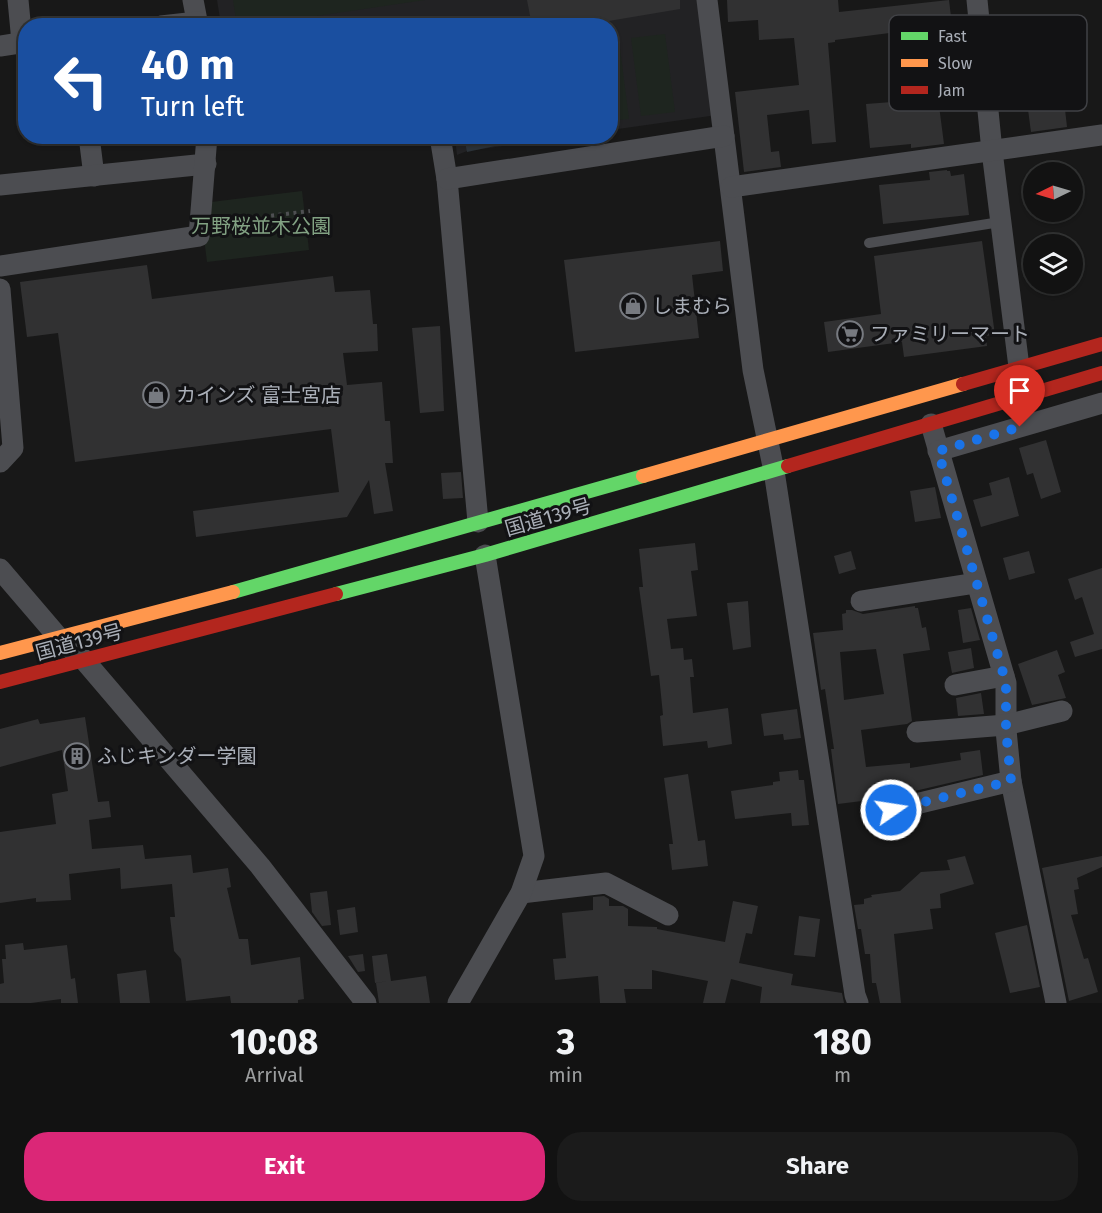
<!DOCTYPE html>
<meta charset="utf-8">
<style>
:root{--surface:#121212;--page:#1b1b1b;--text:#f1f3f6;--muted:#9c9e9f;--line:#313232;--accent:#db2777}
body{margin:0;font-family:"Fira Sans","Noto Sans JP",sans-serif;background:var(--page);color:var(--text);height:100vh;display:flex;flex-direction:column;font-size:22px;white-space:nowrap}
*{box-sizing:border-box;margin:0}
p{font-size:20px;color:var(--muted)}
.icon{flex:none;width:33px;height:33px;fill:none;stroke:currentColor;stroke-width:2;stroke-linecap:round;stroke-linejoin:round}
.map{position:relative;height:1003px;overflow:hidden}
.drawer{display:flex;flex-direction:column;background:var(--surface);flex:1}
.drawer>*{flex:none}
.guide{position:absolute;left:18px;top:18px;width:600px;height:126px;border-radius:24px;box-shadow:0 2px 4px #0004,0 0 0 2px var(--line);background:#1a4fa0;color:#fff;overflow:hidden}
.needle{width:39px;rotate:265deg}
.fabs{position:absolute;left:1023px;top:162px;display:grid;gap:12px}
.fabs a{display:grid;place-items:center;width:60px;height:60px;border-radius:50%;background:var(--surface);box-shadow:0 2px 4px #0004,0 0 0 2px var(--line);font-size:30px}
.pin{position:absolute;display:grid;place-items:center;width:51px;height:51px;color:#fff;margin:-62px -26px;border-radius:50% 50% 50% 0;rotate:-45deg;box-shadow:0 0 6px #0007}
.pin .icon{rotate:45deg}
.me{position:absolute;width:66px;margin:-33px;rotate:77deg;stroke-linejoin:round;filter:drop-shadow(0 0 4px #0008)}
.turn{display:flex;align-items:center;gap:21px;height:126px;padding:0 24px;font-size:27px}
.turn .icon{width:78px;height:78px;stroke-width:2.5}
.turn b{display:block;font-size:42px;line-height:51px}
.eta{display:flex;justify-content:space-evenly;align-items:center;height:102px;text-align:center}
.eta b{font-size:36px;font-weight:700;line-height:42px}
.primary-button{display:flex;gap:12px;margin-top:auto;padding:12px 24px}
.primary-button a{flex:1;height:69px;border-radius:24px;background:var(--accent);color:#fff;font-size:24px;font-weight:700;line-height:69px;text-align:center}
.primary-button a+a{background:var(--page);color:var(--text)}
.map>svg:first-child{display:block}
.built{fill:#222224}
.green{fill:#1e251f}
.water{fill:#2c3339}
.building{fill:#313132;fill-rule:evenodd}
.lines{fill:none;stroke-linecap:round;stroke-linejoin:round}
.path{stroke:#4e4f52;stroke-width:4;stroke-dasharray:3 4.5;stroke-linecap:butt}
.lane{stroke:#4c4d51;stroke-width:10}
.street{stroke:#4c4d51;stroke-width:21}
.fast{stroke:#63d668;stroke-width:14}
.slow{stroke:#ff974d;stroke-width:14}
.jam{stroke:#b3261e;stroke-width:14}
.route{stroke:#1a73e8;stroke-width:10;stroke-dasharray:0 18}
.labels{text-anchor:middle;stroke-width:6;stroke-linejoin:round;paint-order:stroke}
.park-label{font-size:20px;fill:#82a283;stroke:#121214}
.poi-label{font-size:20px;fill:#aaafb8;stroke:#121214;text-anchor:start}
.street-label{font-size:20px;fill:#aaafb8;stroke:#121214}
.key{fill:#121214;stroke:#404145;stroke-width:1.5}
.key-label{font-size:16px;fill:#aaafb8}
</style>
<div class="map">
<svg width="1102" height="1003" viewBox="0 0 1102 1003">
<rect width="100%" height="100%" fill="#181818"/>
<g class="built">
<polygon points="217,0 702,0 717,115 611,130 610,26 441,26 440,19 390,26 221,25"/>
<polygon points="455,137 568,137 467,151 457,155"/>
</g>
<g class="green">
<polygon points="233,0 425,0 256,25 237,26"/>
<polygon points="665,34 675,112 641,116 631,38"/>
<polygon points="619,41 629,119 611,121 611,42"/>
<polygon points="302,191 309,250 207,262 204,238 211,202"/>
</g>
<polygon class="water" points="464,137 512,137 513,142 467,152"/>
<g class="building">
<polygon points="527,0 680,0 680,9 579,26 532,26"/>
<polygon points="727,0 838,0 839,12 949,0 952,25 835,40 835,42 828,43 836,142 812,144 809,110 767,115 771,152 779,151 781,167 744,172 735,92 799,85 794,38 759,40 758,20 728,22"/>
<polygon points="953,78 955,96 938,98 944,144 911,148 911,144 870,148 866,104 905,101 903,85"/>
<polygon points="1062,83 1067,127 1031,132 1025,87"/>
<polygon points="947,170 947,171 950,171 951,176 964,174 969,215 883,224 879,185 930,180 929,172"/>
<polygon points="720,241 723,271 692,275 699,338 575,352 564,260"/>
<polygon points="982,241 995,335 986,336 987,346 904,357 902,342 828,352 824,322 881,314 874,256"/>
<polygon points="147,265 152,299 333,276 335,292 370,290 373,324 377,324 378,351 343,353 347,385 382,382 385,421 390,421 393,463 385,463 393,511 374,514 369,480 347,517 196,537 193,511 339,492 331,429 75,462 58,333 27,337 20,282"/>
<polygon points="440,326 444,411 420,413 412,328"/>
<polygon points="1046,440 1061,492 1041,499 1033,473 1027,475 1019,448"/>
<polygon points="461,472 463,498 443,499 441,473"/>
<polygon points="1009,477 1019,516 981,527 973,500 992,495 989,483"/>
<polygon points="935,487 941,518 915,522 910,491"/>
<polygon points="695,543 698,570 691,571 697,616 667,619 671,649 683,648 684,660 692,659 694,677 690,677 693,713 728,708 732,744 708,748 707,741 663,746 660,716 663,715 659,675 651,676 639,587 643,587 639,549"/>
<polygon points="851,551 856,569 839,574 834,556"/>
<polygon points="1029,551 1035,573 1009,580 1003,558"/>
<polygon points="1102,568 1102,649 1075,657 1070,642 1094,634 1082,597 1075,600 1068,579"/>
<polygon points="748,601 751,647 733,650 727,603"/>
<path d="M915 606V608H918L922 628 926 627 930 650 903 654 912 721 907 724 861 730 866 767 910 763V768L961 760 960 753 980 750 983 775 902 794 870 797V800L838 804 831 749H834L825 689 821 690 813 633 843 630 842 614 846 613V610H852L863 614ZM876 649 884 694 844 700 840 652Z"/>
<polygon points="971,608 980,640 963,643 958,610"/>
<polygon points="971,648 974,668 952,673 948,652"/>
<polygon points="1057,650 1065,672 1058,675 1066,698 1032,705 1018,664"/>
<polygon points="981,693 984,714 958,716 956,698"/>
<polygon points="797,709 801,738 784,740 783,734 764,736 761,714"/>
<polygon points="85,717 98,802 109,801 111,817 89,820 92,849 143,845 145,859 191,855 193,873 228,868 231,887 227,888 239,939 248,939 251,965 300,957 304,999 298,1000 298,1003 231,1003 230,996 186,1001 181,959 174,951 170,917 175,917 172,884 121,889 120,868 69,874 71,900 36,902 36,898 0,903 0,832 56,824 52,794 68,791 62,750 0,767 0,729 38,719 40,724"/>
<polygon points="798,770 799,780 804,780 809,825 792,826 791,813 735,819 731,791 773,785 773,782 780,781 779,772"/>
<polygon points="688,774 698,841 705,840 708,866 672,870 669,844 673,844 664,778"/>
<polygon points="965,856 974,884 940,894 941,908 930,909 933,929 894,934 901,1003 880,1003 876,983 872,983 870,954 865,954 861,929 858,929 854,905 864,904 864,899 872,897 871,895 900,891 921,872 950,870 947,860"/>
<polygon points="1102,856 1102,867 1077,878 1079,889 1074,890 1078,914 1071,915 1084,959 1088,958 1098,992 1069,1001 1042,868"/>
<polygon points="327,891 331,925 322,926 312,912 310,893"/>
<polygon points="604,896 609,899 609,906 623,906 628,909 628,926 657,927 657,929 725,942 733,901 758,906 752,934 746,933 739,963 793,974 791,985 842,993 844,1003 760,1003 762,987 731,979 725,1003 703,1003 708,981 652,970 652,989 624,989 626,1003 600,1003 598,976 555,980 553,959 566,958 562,913 593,910 593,897"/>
<polygon points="355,907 358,932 340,935 337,910"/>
<polygon points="799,916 820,919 815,957 794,955"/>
<polygon points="1027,925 1040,987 1010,993 995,933"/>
<polygon points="23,943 24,950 67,945 71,979 75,978 78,1003 61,1003 61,999 31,1003 0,1003 0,984 4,983 2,959 6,959 5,945"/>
<polygon points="363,954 365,971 358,972 348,956"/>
<polygon points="387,954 391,981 426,976 430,1003 379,1003 376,983 388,981 375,983 372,956"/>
<polygon points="146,970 150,1003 120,1003 117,974"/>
</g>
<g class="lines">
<polyline class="path" points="219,222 310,211"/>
<polyline class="lane" points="869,243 1000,222"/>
<g class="street">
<polyline points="18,0 22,42"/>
<polyline points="193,0 198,26"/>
<polyline points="707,0 753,370 774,471 855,995 858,1003"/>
<polyline points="977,0 992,151 1019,367"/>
<polyline points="161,26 197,22"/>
<polyline points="0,46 26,42"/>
<polyline points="89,136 94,176"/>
<polyline points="440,136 447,179 478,522"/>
<polyline points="447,179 724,136"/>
<polyline points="0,185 206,164"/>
<polyline points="731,187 1102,135"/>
<polyline points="0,266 199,236 207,136"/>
<polyline points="0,289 13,448 0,462"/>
<polyline points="931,424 1006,683 1006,730 1011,781 1056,1003"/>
<polyline points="938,451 1102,403"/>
<polyline points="0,569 59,638 84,660 260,866 366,1003"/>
<polyline points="861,601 976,583"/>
<polyline points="955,685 1004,676"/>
<polyline points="917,732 1006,725 1062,711"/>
<polyline points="891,810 1011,781"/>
<polyline points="521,893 606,883 668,915"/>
<polyline points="458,1003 521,893 534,856 485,555"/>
</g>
<g class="fast">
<polyline points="233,592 643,476"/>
<polyline points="336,594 485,555 788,466"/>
</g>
<g class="slow">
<polyline points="643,476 963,384"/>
<polyline points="0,653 233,592"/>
</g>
<g class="jam">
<polyline points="963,384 1102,344"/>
<polyline points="788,466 1102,373"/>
<polyline points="0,682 336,594"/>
</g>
</g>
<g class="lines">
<polyline class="route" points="891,810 1011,781 1006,730 1006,683 938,451 1020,427"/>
</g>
<defs>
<g id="shop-ring" transform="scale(1.35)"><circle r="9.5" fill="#121214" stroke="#777a80" stroke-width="1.5"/><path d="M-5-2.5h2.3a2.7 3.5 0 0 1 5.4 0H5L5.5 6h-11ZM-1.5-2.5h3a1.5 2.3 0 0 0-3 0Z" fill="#777a80"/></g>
<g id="supermarket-ring" transform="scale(1.35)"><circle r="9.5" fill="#121214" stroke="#777a80" stroke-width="1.5"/><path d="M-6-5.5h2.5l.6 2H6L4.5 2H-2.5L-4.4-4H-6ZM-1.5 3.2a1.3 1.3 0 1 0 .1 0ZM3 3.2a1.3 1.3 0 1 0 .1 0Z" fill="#777a80"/></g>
<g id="building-ring" transform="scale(1.35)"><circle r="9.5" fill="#121214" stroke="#777a80" stroke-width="1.5"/><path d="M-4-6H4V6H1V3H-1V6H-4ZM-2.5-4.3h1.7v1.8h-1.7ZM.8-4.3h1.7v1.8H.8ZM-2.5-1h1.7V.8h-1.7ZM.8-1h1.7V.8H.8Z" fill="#777a80"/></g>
</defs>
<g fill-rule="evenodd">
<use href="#shop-ring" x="633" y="306"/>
<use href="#supermarket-ring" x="850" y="334"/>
<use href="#shop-ring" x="156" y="395"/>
<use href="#building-ring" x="77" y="756"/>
</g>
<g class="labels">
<g class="park-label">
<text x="261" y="233">万野桜並木公園</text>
</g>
<g class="poi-label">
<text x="652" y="313">しまむら</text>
<text x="870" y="341">ファミリーマート</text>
<text x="176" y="402">カインズ 富士宮店</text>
<text x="97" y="763">ふじキンダー学園</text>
</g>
<g class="street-label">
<text transform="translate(548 517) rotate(-16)" y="7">国道139号</text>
<text transform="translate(79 642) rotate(-15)" y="7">国道139号</text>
</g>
</g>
<rect x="889" y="15" width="198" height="96" rx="9" class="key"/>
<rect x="901" y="32" width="27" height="8" fill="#63d668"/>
<rect x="901" y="59" width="27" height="8" fill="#ff974d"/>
<rect x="901" y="86" width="27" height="8" fill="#b3261e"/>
<g class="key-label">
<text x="938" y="42">Fast</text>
<text x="938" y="69">Slow</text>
<text x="938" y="96">Jam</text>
</g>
</svg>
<div class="fabs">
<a><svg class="needle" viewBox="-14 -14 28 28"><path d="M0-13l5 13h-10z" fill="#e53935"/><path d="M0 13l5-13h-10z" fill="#9c9e9f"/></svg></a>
<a><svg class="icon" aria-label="layers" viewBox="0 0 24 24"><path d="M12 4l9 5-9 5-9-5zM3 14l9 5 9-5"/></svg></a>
</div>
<div class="pin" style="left:1020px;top:427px;background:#d93025"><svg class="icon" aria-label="arrive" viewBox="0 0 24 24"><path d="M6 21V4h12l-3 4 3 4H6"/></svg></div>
<svg class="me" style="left:891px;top:810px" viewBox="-20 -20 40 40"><circle r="17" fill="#1a73e8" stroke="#fff" stroke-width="3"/><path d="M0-11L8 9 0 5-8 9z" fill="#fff"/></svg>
<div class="guide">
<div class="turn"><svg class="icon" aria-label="left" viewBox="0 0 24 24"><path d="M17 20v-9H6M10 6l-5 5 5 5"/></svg><div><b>40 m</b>Turn left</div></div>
</div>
</div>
<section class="drawer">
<div class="eta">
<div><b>10:08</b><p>Arrival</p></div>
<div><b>3</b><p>min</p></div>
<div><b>180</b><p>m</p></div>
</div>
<div class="primary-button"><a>Exit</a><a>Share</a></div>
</section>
